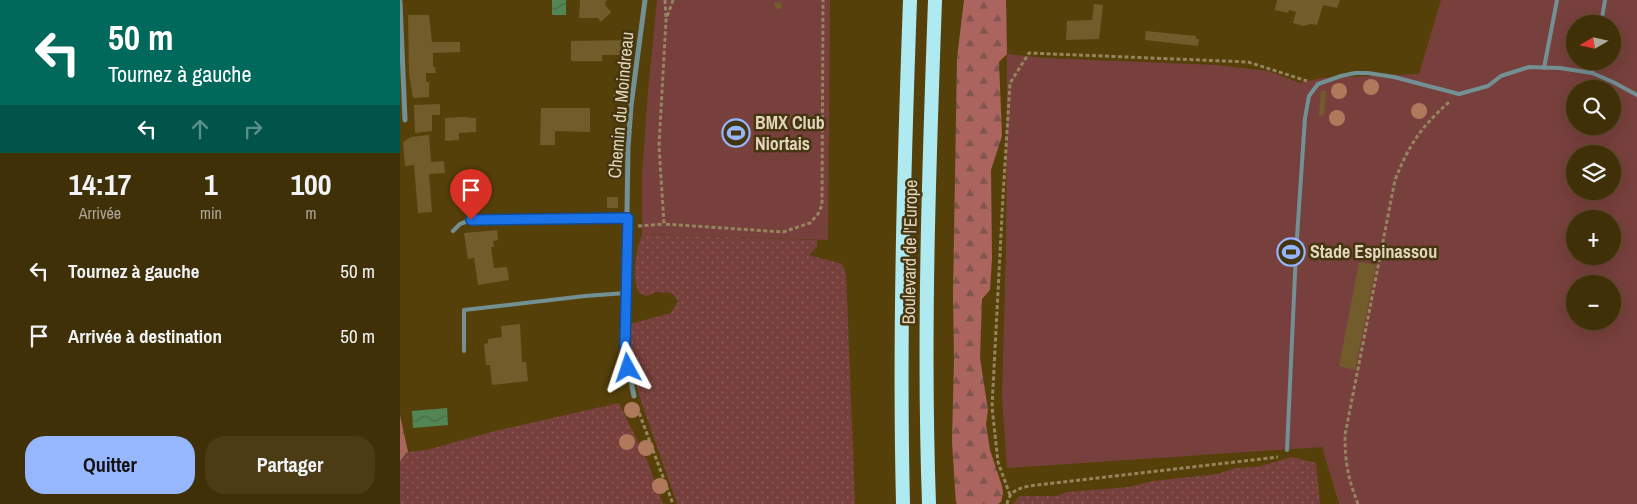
<!DOCTYPE html>
<html lang="fr">
<meta charset="utf-8">
<style>
:root{--surface:#403008;--page:#4b3c16;--text:#f1f3f6;--muted:#aea99c;--line:#594b29;--accent:#96b6fd}
body{margin:0;font-family:"Archivo Narrow",sans-serif;background:var(--page);color:var(--text);height:100vh;display:flex;flex-direction:column;font-size:19px;white-space:nowrap}
*{box-sizing:border-box;margin:0}
p{font-size:16px;color:var(--muted)}
.icon{flex:none;width:28px;height:28px;fill:none;stroke:currentColor;stroke-width:2;stroke-linecap:round;stroke-linejoin:round}
.map{position:relative;flex:1;overflow:hidden}
.details{display:flex;flex-direction:column;background:var(--surface);width:400px}
.details>*{flex:none}
.hud{background:#00695c;color:#fff;overflow:hidden}
.needle{width:32px;rotate:261deg}
.buttons{position:absolute;left:1166px;top:15px;display:grid;gap:10px}
.buttons a{display:grid;place-items:center;width:55px;height:55px;border-radius:50%;background:var(--surface);box-shadow:0 5px 20px #0002,0 0 0 1px var(--line);font-size:25px}
.pin{position:absolute;display:grid;place-items:center;width:42px;height:42px;color:#fff;margin:-51px -21px;border-radius:50% 50% 50% 0;rotate:-45deg;box-shadow:0 0 5px #0007}
.pin .icon{rotate:45deg}
.me{position:absolute;width:55px;margin:-28px;rotate:355deg;stroke-linejoin:round;filter:drop-shadow(0 0 4px #0008)}
.turn{display:flex;align-items:center;gap:18px;height:105px;padding:0 25px;font-size:22px}
.turn .icon{width:65px;height:65px;stroke-width:2.5}
.turn b{display:block;font-size:35px;line-height:42px}
.lanes{display:flex;align-items:center;height:48px;padding:0 25px;background:#0003;justify-content:center;gap:25px;direction:ltr}
.lanes .off{opacity:.35}
.eta{display:flex;justify-content:space-evenly;align-items:center;height:85px;text-align:center}
.eta b{font-size:30px;font-weight:800;line-height:35px}
.button{display:flex;gap:10px;margin-top:auto;padding:10px 25px}
.button a{flex:1;height:58px;border-radius:20px;background:var(--accent);color:#111;font-size:20px;font-weight:800;line-height:58px;text-align:center}
.button a+a{background:var(--page);color:var(--text)}
ul{padding:0;list-style:none}
li{display:flex;align-items:center;gap:15px;height:65px;padding:0 25px}
li div{flex:1}
li b{display:block;font-size:19px}
li em{font-style:normal}
main{display:flex;flex:1;min-height:0}
.map>svg:first-child{display:block}
.grass{fill:url(#grass-dots)}
.forest{fill:url(#forest-firs)}
.garden{fill:#77403c;fill-rule:evenodd}
.water{fill:url(#water-waves)}
.building{fill:#725c2b}
.lines{fill:none;stroke-linecap:round;stroke-linejoin:round}
.path{stroke:#95845c;stroke-width:3;stroke-dasharray:4 2.5;stroke-linecap:butt}
.service{stroke:#739094;stroke-width:4}
.minor{stroke:#739094;stroke-width:5}
.trunk{stroke:#aeeaf0;stroke-width:14}
.tree{fill:#b0795c}
.route-casing{stroke:#114b97;stroke-width:12}
.route{stroke:#1a73e8;stroke-width:9}
.labels{text-anchor:middle;stroke-width:5;stroke-linejoin:round;paint-order:stroke}
.street-label{font-size:18px;fill:#e1d5bc;stroke:#463610}
.poi-label{font-size:18px;font-weight:bold;fill:#e1d5bc;stroke:#463610;text-anchor:start}
</style>
<main>
<section class="details">
<div class="hud">
<div class="turn"><svg class="icon" aria-label="left" viewBox="0 0 24 24"><path d="M17 20v-9H6M10 6l-5 5 5 5"/></svg><div><b>50 m</b>Tournez à gauche</div></div>
<div class="lanes"><svg class="icon" aria-label="left" viewBox="0 0 24 24"><path d="M17 20v-9H6M10 6l-5 5 5 5"/></svg><svg class="icon off" aria-label="ahead" viewBox="0 0 24 24"><path d="M12 20V5M6 11l6-6 6 6"/></svg><svg class="icon off" aria-label="right" viewBox="0 0 24 24"><path d="M7 20v-9h11M14 6l5 5-5 5"/></svg></div>
</div>
<div class="eta">
<div><b>14:17</b><p>Arrivée</p></div>
<div><b>1</b><p>min</p></div>
<div><b>100</b><p>m</p></div>
</div>
<ul>
<li><svg class="icon" aria-label="left" viewBox="0 0 24 24"><path d="M17 20v-9H6M10 6l-5 5 5 5"/></svg><div><b>Tournez à gauche</b></div><em>50 m</em></li>
<li><svg class="icon" aria-label="arrive" viewBox="0 0 24 24"><path d="M6 21V4h12l-3 4 3 4H6"/></svg><div><b>Arrivée à destination</b></div><em>50 m</em></li>
</ul>
<div class="button"><a>Quitter</a><a>Partager</a></div>
</section>
<div class="map">
<svg width="1237" height="504" viewBox="0 0 1237 504">
<defs>
<pattern id="grass-dots" width="8" height="8" patternUnits="userSpaceOnUse" patternTransform="scale(1.25)"><rect width="8" height="8" fill="#77403c"/><path d="M2 2h.1M6 6h.1" fill="none" stroke="#8a5b56" stroke-width="1.8" stroke-linecap="round"/></pattern>
<pattern id="forest-firs" width="22" height="20" patternUnits="userSpaceOnUse" patternTransform="scale(1.25)"><rect width="22" height="20" fill="#ac645e"/><path d="M5 1l3.5 6h-7zM16 11l3.5 6h-7z" fill="#82564f"/></pattern>
<pattern id="water-waves" width="16" height="10" patternUnits="userSpaceOnUse" patternTransform="scale(1.25)"><rect width="16" height="10" fill="#528654"/><path d="M0 5q4-4 8 0t8 0" fill="none" stroke="#4c6a49"/></pattern>
</defs>
<rect width="100%" height="100%" fill="#55400a"/>
<g class="grass">
<path d="M242 234 417 240V247L409 255 442 264 446 273 455 504H277L240 398 231 363 230 324 271 313 278 301 272 293 256 292 247 296 239 293C231 276 236 252 242 234Z"/>
<polygon points="219,403 247,460 263,504 0,504 0,461 8,452 26,450 95,431"/>
<polygon points="892,457 916,463 920,504 613,504 620,496 657,496 667,492 729,487 753,481 818,474 835,468 857,467"/>
</g>
<g class="forest">
<polygon points="564,0 606,0 607,54 599,62 602,136 591,170 592,259 590,290 582,299 580,358 588,410 586,424 590,450 602,486 603,493 601,502 598,504 556,504 552,442 554,359 553,296 557,58"/>
<polygon points="0,415 8,452 0,461"/>
</g>
<g class="garden">
<polygon points="257,0 430,0 428,240 242,234 242,174 248,92"/>
<path d="M1041 0H1237V504H939L922 447 607 468 602 398 606 248 607 54 646 58 816 65 869 71 900 83 921 78 1019 74ZM1175 24H1212V61H1175ZM1175 89H1212V126H1175ZM1175 154H1212V191H1175ZM1175 219H1212V256H1175ZM1175 284H1212V321H1175Z"/>
</g>
<g class="water">
<rect x="152" y="0" width="14" height="15"/>
<polygon points="47,408 48,425 13,428 12,411"/>
</g>
<g class="building">
<polygon points="180,0 207,0 205,2 206,6 211,12 201,22 198,18 179,18"/>
<polygon points="877,0 940,0 937,8 923,5 917,25 911,24 903,26 893,23 896,12 889,10 888,13 875,10"/>
<polygon points="381,2 382,8 376,9 374,3"/>
<polygon points="694,4 703,5 699,39 666,40 667,21 692,20"/>
<polygon points="8,15 29,15 32,42 60,42 60,52 33,53 33,67 35,67 36,73 26,73 26,82 29,82 29,97 13,98 9,74"/>
<polygon points="746,31 796,36 796,39 799,39 798,46 745,40"/>
<polygon points="232,40 230,55 202,55 202,61 171,61 171,41"/>
<polygon points="921,91 926,91 924,115 919,116"/>
<polygon points="213,92 225,92 223,99 213,99"/>
<polygon points="40,104 40,115 32,115 32,131 15,133 14,105"/>
<polygon points="141,108 190,108 190,132 155,131 155,145 140,145"/>
<polygon points="63,117 76,118 76,132 59,133 59,140 45,141 45,118"/>
<polygon points="29,135 31,162 44,161 45,173 29,174 32,212 18,213 14,165 5,166 3,142 11,137"/>
<rect x="207" y="197" width="11" height="11"/>
<polygon points="97,230 98,240 93,241 94,247 91,247 94,268 107,267 109,280 78,285 74,258 68,259 64,233"/>
<polygon points="959,262 976,265 955,370 939,366"/>
<polygon points="120,324 122,362 126,362 128,381 92,385 90,365 86,365 84,344 88,343 88,339 102,337 101,326"/>
</g>
<g class="lines">
<g class="path">
<polyline points="265,0 266,17"/>
<polyline points="273,0 266,20 259,146 264,224 383,232 410,223 418,214 422,205 423,0"/>
<polyline points="238,226 264,224"/>
<polyline points="237,407 273,504"/>
<polyline points="610,495 598,462 592,407 603,196 610,83 629,53 848,62 907,81"/>
<path d="M607 504C610 491 617 489 629 486L878 457"/>
<path d="M958 504C948 478 945 463 945 435L995 180C1009 145 1020 128 1049 102"/>
</g>
<g class="service">
<polyline points="1201,24 1205,0"/>
<polyline points="1144,68 1157,0"/>
<polyline points="1192,73 1194,61"/>
<polyline points="53,231 60,224 71,220 228,218"/>
<polyline points="64,351 64,310 185,296 226,293"/>
<polyline points="887,450 896,252 905,118 909,96 918,84 941,76 955,73 968,73 994,77 1059,94 1088,86 1101,76 1129,67 1160,68 1192,73 1213,82 1237,95"/>
</g>
<g class="minor">
<polyline points="0,2 5,120"/>
<polyline points="234,396 228,367 225,345 228,147 231,106 245,0"/>
</g>
<g class="trunk">
<path d="M503 504C499 336 504 168 510 0"/>
<path d="M529 504C523 336 529 168 535 0"/>
</g>
</g>
<g class="tree">
<circle cx="971" cy="87" r="8"/>
<circle cx="939" cy="91" r="8"/>
<circle cx="1019" cy="111" r="8"/>
<circle cx="937" cy="118" r="8"/>
<circle cx="232" cy="410" r="8"/>
<circle cx="227" cy="442" r="8"/>
<circle cx="246" cy="448" r="8"/>
<circle cx="260" cy="486" r="8"/>
</g>
<g class="lines">
<g class="route-casing">
<polyline id="route" points="71,220 228,218 225,345 228,368"/>
</g>
<use href="#route" class="route"/>
</g>
<defs>
<g id="stadium-ring" transform="scale(1.4375)"><circle r="9.5" fill="#463610" stroke="#96b6fd" stroke-width="1.5"/><path d="M0-5a6.5 5 0 1 0 0 10a6.5 5 0 1 0 0-10ZM-3.5-1.8h7v3.6h-7Z" fill="#96b6fd"/></g>
</defs>
<g fill-rule="evenodd">
<use href="#stadium-ring" x="336" y="133"/>
<use href="#stadium-ring" x="891" y="252"/>
</g>
<g class="labels">
<g class="street-label">
<text transform="translate(221 105) rotate(-85)" y="6">Chemin du Moindreau</text>
<text transform="translate(510 252) rotate(-89)" y="6">Boulevard de l'Europe</text>
</g>
<g class="poi-label">
<text x="355" y="129">BMX Club<tspan x="355" dy="21">Niortais</tspan></text>
<text x="910" y="258">Stade Espinassou</text>
</g>
</g>
</svg>
<div class="buttons">
<a><svg class="needle" viewBox="-14 -14 28 28"><path d="M0-13l5 13h-10z" fill="#e53935"/><path d="M0 13l5-13h-10z" fill="#aea99c"/></svg></a>
<a><svg class="icon" aria-label="search" viewBox="0 0 24 24"><circle cx="10" cy="10" r="6"/><path d="M15 15l6 6"/></svg></a>
<a><svg class="icon" aria-label="layers" viewBox="0 0 24 24"><path d="M12 4l9 5-9 5-9-5zM3 14l9 5 9-5"/></svg></a>
<a>+</a>
<a>−</a>
</div>
<div class="pin" style="left:71px;top:220px;background:#d93025"><svg class="icon" aria-label="arrive" viewBox="0 0 24 24"><path d="M6 21V4h12l-3 4 3 4H6"/></svg></div>
<svg class="me" style="left:228px;top:368px" viewBox="-20 -20 40 40"><path d="M0-17L14 15 0 8-14 15z" fill="#1a73e8" stroke="#fff" stroke-width="4"/></svg>
</div>
</main>
